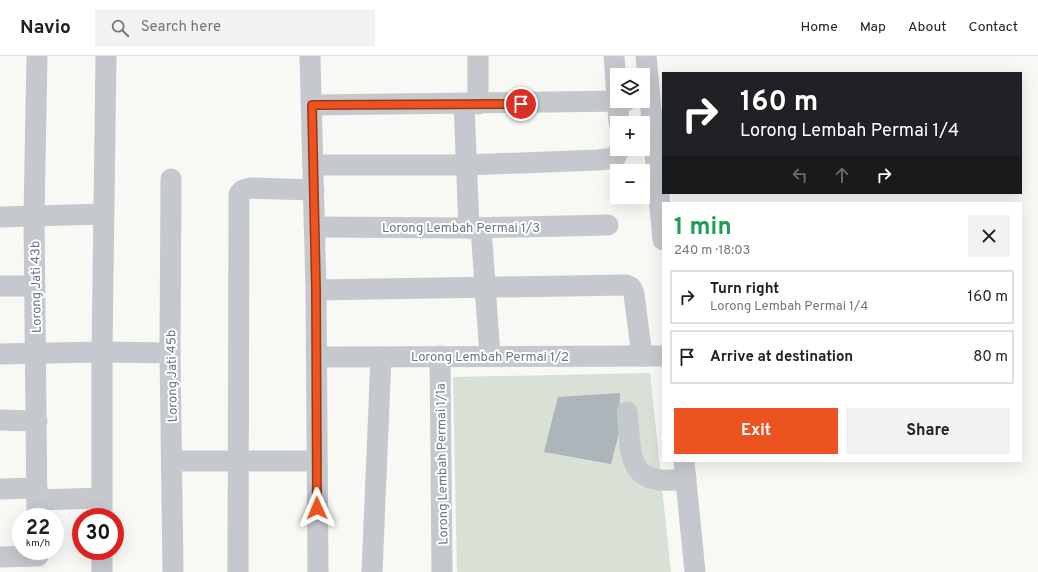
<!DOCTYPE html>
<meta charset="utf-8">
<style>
:root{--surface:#fff;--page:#f2f2f2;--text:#222;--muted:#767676;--line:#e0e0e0;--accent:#ed531f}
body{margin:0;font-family:Overpass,sans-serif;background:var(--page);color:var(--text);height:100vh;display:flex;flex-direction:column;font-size:15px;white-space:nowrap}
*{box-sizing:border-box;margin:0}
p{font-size:13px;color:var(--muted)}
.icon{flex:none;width:22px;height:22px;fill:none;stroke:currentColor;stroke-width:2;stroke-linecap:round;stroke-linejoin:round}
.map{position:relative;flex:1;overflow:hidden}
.panel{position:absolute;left:662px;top:146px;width:360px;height:260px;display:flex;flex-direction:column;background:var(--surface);border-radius:0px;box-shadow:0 4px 16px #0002}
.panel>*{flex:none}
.top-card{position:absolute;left:662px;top:16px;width:360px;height:122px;border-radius:0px;box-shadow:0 4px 16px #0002;background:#202124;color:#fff;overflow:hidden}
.controls{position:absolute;left:610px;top:12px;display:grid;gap:8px}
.controls a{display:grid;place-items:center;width:40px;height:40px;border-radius:0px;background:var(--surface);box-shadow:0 4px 16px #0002;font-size:20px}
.speed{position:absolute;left:12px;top:452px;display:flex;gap:8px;font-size:20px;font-weight:700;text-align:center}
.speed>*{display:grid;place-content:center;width:52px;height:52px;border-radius:50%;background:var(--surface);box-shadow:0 4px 16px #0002;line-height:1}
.speed small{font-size:10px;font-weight:400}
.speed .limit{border:6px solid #d22;background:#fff;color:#111}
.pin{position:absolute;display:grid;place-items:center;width:34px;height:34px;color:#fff;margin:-17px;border:2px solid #fff;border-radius:50%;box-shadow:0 1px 4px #0007}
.me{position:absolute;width:44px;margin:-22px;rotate:359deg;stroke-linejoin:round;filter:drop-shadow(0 0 3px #0008)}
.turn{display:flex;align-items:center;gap:14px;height:84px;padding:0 12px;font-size:18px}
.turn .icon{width:52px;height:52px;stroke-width:2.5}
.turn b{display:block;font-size:28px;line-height:34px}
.lanes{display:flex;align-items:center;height:38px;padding:0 12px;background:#0003;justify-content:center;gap:20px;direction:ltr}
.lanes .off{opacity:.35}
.round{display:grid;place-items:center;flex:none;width:42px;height:42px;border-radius:0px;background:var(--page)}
.head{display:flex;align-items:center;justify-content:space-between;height:68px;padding:0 12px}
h1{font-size:24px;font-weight:700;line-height:30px;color:#1e9e55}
.cta{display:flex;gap:8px;margin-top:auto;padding:8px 12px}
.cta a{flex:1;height:46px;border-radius:0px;background:var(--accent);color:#fff;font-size:16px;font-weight:700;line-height:46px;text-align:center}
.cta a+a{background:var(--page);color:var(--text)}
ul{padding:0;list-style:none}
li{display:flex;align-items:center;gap:12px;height:54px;margin:0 8px 6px;padding:0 4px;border:2px solid var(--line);border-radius:0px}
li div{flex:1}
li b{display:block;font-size:15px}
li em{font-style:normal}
header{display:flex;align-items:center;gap:24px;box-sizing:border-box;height:56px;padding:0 20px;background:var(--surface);border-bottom:1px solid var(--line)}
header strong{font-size:19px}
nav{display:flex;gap:22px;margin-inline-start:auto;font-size:14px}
.search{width:280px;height:36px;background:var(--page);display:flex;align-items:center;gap:10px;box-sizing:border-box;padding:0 14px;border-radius:0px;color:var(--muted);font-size:15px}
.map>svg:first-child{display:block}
.green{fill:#d9e0d6}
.building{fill:#abb5ba}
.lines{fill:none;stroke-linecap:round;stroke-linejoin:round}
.minor{stroke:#c5c9cd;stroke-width:21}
.route-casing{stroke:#9a3614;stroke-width:10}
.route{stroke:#ed531f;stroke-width:7}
.labels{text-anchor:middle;stroke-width:4;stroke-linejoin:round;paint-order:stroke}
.street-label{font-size:13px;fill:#657888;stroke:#fff}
</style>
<header>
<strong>Navio</strong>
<div class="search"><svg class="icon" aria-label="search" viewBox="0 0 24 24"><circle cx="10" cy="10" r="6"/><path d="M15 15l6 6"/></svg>Search here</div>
<nav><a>Home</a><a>Map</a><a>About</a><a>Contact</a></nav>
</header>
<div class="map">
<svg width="1038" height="516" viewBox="0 0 1038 516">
<rect width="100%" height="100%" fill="#f8f8f5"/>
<polygon class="green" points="650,317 671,516 457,516 453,321"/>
<polygon class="building" points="620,337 619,377 611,408 544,396 558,341"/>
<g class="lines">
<g class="minor">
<polyline points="37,0 34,160 37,461"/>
<polyline points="310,0 316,234 318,516"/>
<polyline points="478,0 478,48"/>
<polyline points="614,0 619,67"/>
<polyline points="646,0 663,184"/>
<polyline points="464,48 469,172"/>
<polyline points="312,49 626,45"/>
<polyline points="313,109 466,109 598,104 615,102 620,93"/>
<polyline points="171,123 170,297 173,516"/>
<polyline points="0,161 103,158"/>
<polyline points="314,171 469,172 608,169"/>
<polyline points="481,172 490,300"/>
<polyline points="0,230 35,230"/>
<polyline points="316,234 626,229 631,231 634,238 642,300"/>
<polyline points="0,298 102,296 170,297"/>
<polyline points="440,300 442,516"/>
<polyline points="317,301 663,300"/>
<path d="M627 356C632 403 626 431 686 423"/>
<polyline points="0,364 37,365"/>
<polyline points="172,405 316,405"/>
<polyline points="684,405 695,516"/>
<polyline points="0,433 37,432"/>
<polyline points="37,444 102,442"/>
<polyline points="102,461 102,296 106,0"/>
<polyline points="0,501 38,500"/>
<polyline points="102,516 102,495"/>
<polyline points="238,516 239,138 243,134 250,132 314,134"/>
<polyline points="372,516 381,301"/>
</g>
</g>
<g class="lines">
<g class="route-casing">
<polyline id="route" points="317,452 316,234 312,49 521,48"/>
</g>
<use href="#route" class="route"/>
</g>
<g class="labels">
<g class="street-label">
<text x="461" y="176">Lorong Lembah Permai 1/3</text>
<text transform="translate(35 231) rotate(-91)" y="5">Lorong Jati 43b</text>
<text x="490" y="305">Lorong Lembah Permai 1/2</text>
<text transform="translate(171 320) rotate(-91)" y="5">Lorong Jati 45b</text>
<text transform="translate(441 408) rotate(-91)" y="5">Lorong Lembah Permai 1/1a</text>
</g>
</g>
</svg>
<div class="controls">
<a><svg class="icon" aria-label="layers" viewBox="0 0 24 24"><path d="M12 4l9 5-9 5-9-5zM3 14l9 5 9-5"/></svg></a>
<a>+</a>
<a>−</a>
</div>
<div class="speed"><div>22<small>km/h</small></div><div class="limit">30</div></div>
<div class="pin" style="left:521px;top:48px;background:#d93025"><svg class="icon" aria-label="arrive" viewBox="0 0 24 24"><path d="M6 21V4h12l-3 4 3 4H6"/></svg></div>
<svg class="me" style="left:317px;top:452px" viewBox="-20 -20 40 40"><path d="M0-17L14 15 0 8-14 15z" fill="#ed531f" stroke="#fff" stroke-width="4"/></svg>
<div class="top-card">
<div class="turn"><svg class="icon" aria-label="right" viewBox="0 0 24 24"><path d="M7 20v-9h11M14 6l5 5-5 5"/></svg><div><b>160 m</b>Lorong Lembah Permai 1/4</div></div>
<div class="lanes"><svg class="icon off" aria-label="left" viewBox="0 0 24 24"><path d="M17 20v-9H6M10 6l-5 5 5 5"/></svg><svg class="icon off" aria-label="ahead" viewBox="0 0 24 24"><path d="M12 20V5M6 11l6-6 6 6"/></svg><svg class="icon" aria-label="right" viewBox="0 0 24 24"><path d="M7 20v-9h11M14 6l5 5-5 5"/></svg></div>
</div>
<section class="panel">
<div class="head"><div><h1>1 min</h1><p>240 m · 18:03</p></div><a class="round"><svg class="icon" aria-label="close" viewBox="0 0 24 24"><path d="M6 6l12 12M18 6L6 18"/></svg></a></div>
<ul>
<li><svg class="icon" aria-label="right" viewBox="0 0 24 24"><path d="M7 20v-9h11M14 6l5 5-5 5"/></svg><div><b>Turn right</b><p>Lorong Lembah Permai 1/4</p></div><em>160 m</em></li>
<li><svg class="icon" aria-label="arrive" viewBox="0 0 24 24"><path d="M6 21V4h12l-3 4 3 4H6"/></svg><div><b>Arrive at destination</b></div><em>80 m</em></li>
</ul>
<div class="cta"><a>Exit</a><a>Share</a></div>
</section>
</div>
